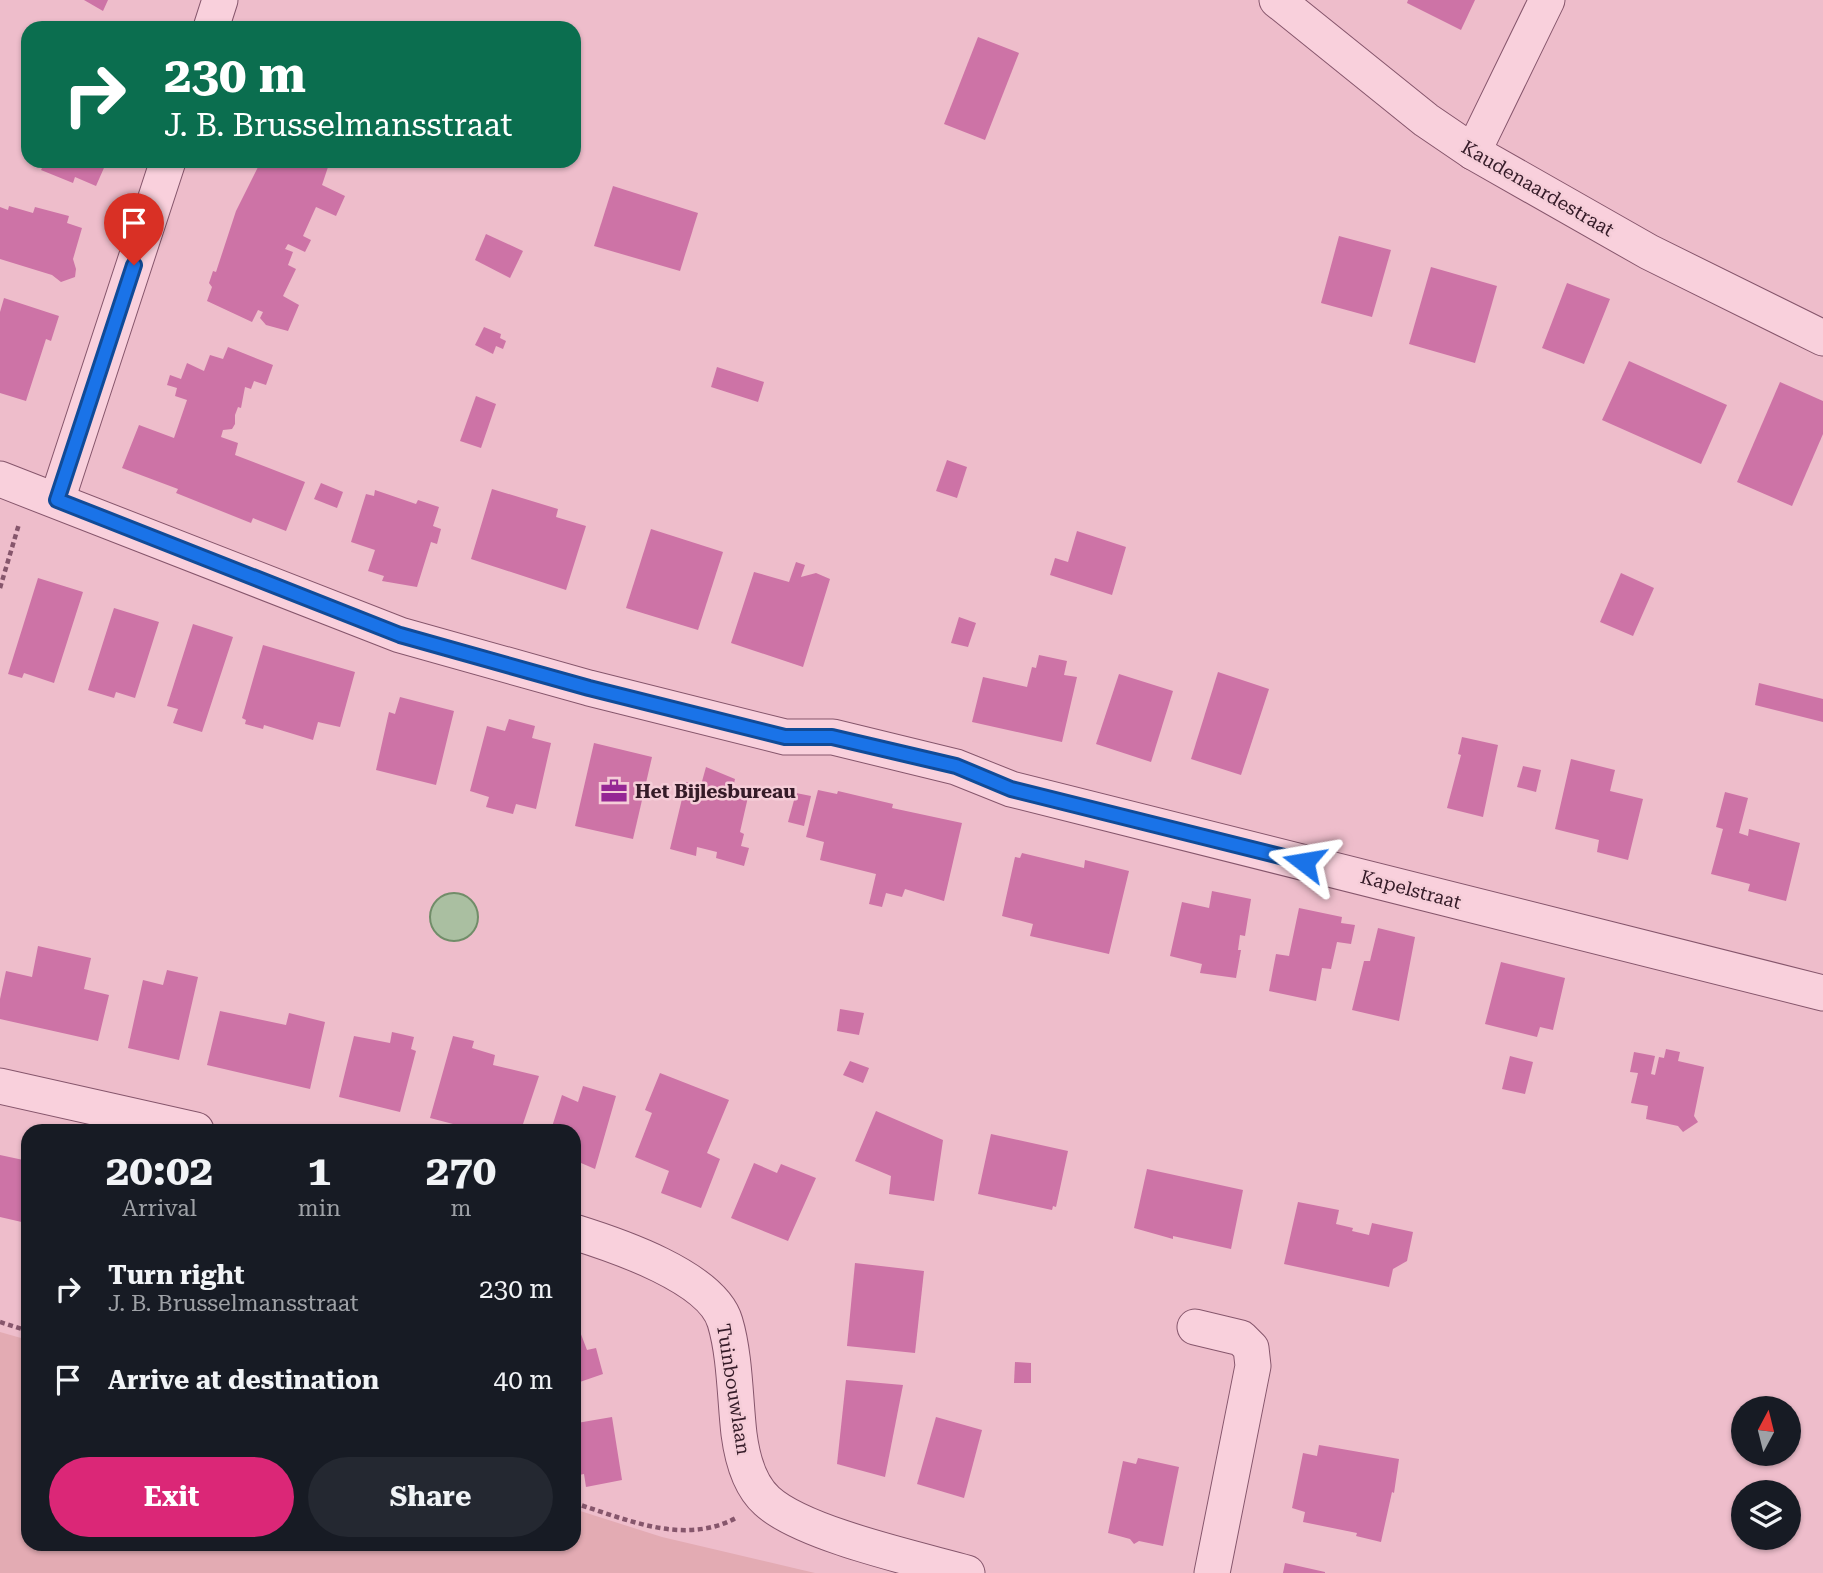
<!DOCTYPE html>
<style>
:root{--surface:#171b24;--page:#242831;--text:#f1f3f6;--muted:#9ea1a6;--accent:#db2777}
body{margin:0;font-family:"Roboto Serif",serif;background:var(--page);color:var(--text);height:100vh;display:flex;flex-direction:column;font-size:26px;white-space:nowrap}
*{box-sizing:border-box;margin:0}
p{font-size:23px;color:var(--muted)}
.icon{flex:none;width:38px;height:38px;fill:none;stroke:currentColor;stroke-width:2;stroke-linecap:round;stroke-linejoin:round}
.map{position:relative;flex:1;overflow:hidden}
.sheet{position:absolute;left:21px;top:1124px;width:560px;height:427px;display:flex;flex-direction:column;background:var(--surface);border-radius:21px;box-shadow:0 2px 5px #0004}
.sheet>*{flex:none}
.hud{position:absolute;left:21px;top:21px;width:560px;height:147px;border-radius:21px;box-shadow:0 2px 5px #0004;background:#0b6e4f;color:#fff;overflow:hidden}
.needle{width:46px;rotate:7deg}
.controls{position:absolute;left:1731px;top:1396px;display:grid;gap:14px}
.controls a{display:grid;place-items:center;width:70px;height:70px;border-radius:50%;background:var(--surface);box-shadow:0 2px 5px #0004;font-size:35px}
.pin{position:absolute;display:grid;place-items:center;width:60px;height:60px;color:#fff;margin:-72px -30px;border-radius:50% 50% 50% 0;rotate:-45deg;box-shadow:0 0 7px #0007}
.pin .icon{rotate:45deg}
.me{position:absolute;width:77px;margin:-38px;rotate:284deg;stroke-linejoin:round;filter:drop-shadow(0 0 5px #0008)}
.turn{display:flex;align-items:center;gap:24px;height:147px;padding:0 28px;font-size:32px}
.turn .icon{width:91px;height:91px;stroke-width:2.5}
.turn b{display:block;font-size:49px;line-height:60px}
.eta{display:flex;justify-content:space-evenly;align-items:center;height:119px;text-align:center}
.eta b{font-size:42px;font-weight:700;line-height:49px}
.cta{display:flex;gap:14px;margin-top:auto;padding:14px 28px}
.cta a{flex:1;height:80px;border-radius:42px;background:var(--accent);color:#fff;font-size:28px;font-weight:700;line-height:80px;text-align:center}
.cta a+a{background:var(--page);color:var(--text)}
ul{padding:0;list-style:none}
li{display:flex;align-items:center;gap:21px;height:91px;padding:0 28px}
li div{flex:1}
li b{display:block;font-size:26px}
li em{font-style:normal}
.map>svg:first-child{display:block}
.farmland{fill:#e3abb3}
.water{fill:#aabfa1;stroke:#718d69;stroke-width:2}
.building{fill:#cd73a6}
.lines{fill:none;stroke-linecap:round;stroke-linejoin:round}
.street-casing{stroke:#86566c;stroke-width:37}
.path{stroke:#86566c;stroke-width:4.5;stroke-dasharray:5 3.5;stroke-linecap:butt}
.street{stroke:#f9d0dc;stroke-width:35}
.route-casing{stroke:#114b97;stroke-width:18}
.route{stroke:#1a73e8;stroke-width:12}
.labels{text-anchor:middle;stroke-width:5;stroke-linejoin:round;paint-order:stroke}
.street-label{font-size:19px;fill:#351b28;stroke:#f5cdd8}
.poi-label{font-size:19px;font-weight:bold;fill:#351b28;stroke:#f5cdd8;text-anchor:start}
</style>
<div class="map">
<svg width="1823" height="1573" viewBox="0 0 1823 1573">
<rect width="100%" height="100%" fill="#eebdcb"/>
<polygon class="farmland" points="0,1332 28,1340 28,1544 574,1544 574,1509 662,1537 815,1573 0,1573"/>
<circle class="water" cx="454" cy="917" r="24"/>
<g class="building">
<polygon points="84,0 108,0 103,11"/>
<polygon points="1408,0 1475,0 1461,30 1407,3"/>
<polygon points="978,37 1019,53 985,140 944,124"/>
<polygon points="37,161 107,161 96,186 75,177 73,183 41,170 44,164"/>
<polygon points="261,161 330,161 322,185 345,196 336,216 316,207 303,236 311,240 305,252 288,244 285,249 293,252 288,265 296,269 283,296 299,305 288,331 266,325 260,318 263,312 258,310 252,322 207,301 212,287 209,283 213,271 216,272 236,211"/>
<polygon points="613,186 698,213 680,271 594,246"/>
<polygon points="9,206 33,213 35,207 69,216 67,223 82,228 73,259 76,269 75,277 61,282 52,275 0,259 0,207 8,210"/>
<polygon points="486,234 523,251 510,278 475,260"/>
<polygon points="1339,236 1391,250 1372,317 1321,303"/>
<polygon points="1431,267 1497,286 1475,363 1409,344"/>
<polygon points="1567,283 1610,299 1584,364 1542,348"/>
<polygon points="4,298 59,316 51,341 46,339 26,401 0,393 0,312"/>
<polygon points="484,327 501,334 500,338 506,341 503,349 496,346 493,354 475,345"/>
<polygon points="228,347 273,365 266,385 254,381 251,389 245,387 241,408 238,407 235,415 235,424 232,429 223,430 221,437 238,443 235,455 305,482 286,531 253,518 251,523 176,493 178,489 122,468 139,425 174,438 187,400 175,396 177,388 167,385 170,375 181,379 187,363 204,371 210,355 223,359"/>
<polygon points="1629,361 1727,405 1701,464 1602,420"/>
<polygon points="717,367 764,382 758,402 711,387"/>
<polygon points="1780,382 1823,401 1823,434 1792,506 1737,482"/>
<polygon points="476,396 496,404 481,448 460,441"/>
<polygon points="947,460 967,467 957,498 936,491"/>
<polygon points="321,483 343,492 337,508 314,499"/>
<polygon points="492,489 558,509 556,517 586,526 566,590 471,559"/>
<polygon points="375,490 416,504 418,500 439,507 433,526 441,529 437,544 431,542 417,587 382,581 384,576 368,571 375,550 351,542 366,494 374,496"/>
<polygon points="651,529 723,552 698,630 626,608"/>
<polygon points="1077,531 1126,547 1112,595 1050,575 1055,558 1068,562"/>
<polygon points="796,562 805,565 801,577 816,573 830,579 803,667 731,643 754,572 789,582"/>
<polygon points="1621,573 1654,588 1633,636 1600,622"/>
<polygon points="38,578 83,592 54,683 24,673 22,678 8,674"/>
<polygon points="114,608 159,622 135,698 116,692 114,698 88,690"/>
<polygon points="959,617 976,623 968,647 951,643"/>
<polygon points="193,624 233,637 202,732 173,723 178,709 167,706"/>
<polygon points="263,645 355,672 340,727 318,722 313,740 264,725 263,729 245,724 246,720 242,718"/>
<polygon points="1039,655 1067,661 1064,675 1077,677 1062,742 972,722 983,677 1027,687 1032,667 1036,668"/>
<polygon points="1218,672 1269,689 1241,775 1191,759"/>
<polygon points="1119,674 1173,691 1151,762 1096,744"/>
<polygon points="1759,683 1823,699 1823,722 1755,705"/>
<polygon points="400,697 454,711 436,785 376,770 389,712 395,714"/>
<polygon points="509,719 535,726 532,738 551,743 536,809 516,804 513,814 486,807 489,797 470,791 487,726 505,731"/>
<polygon points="1462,737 1498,745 1483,817 1447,808 1461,755 1458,754"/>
<polygon points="594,743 652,757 633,839 575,826"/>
<polygon points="1571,759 1615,770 1610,791 1643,799 1628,860 1597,852 1599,840 1555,829"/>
<polygon points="1523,766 1541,770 1536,792 1517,787"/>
<polygon points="706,767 735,779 732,792 748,797 740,832 744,834 741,846 749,848 744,866 716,858 717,852 697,847 696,856 670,849 686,782 701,785"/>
<polygon points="818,790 837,794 838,791 893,804 892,808 962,823 944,901 905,889 902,897 886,893 882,907 869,904 876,874 820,860 824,842 806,837"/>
<polygon points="1725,792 1748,798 1739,833 1748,836 1749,829 1800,843 1786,901 1748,891 1750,884 1711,874 1723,829 1716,827"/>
<polygon points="796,793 811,796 804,826 788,822"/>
<polygon points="1022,853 1084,868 1085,860 1129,871 1109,954 1030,936 1033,924 1002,916 1015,857 1020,858"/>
<polygon points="1212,891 1251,899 1245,936 1240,935 1238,950 1241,950 1236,978 1200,973 1202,964 1170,956 1182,902 1209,908"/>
<polygon points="1299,908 1342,917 1341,923 1355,925 1351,944 1337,942 1331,969 1322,968 1316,1001 1269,991 1276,954 1289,956"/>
<polygon points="1378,928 1415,937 1399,1021 1352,1010 1364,961 1370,961"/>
<polygon points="38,946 91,958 84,989 109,995 98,1041 0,1019 0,999 6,971 32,977"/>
<polygon points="1501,962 1565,978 1553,1030 1540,1027 1537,1037 1485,1024"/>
<polygon points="167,970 198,977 179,1060 128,1048 143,980 163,985"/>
<polygon points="840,1009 864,1013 859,1035 837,1031"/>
<polygon points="220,1011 286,1025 289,1013 325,1022 310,1089 207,1065"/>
<polygon points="392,1032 414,1037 411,1049 416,1051 400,1112 339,1097 354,1036 390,1043"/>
<polygon points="453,1036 474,1041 472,1048 495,1055 493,1065 539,1076 521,1130 476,1130 430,1118"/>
<polygon points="1666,1049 1680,1052 1678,1061 1704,1067 1694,1116 1698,1122 1683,1132 1678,1126 1646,1119 1648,1106 1631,1103 1638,1073 1630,1072 1634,1052 1655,1056 1651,1074 1655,1075 1659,1057 1664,1058"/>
<polygon points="1510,1056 1533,1062 1525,1094 1502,1089"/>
<polygon points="850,1061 869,1068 863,1083 843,1075"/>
<polygon points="660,1073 729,1100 707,1153 720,1159 701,1208 661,1193 669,1171 635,1157 652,1113 645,1110"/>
<polygon points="583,1086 616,1096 595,1169 574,1160 574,1130 551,1130 562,1095 578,1102"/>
<polygon points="876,1111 943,1140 934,1201 889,1194 891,1176 855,1161"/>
<polygon points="991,1134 1068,1151 1056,1207 1053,1206 1052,1210 978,1194"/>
<polygon points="0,1155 28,1161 26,1223 0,1217"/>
<polygon points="754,1163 777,1173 781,1164 816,1178 788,1241 731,1218"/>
<polygon points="1147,1169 1243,1190 1231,1249 1173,1236 1173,1239 1134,1228"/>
<polygon points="1298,1202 1339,1210 1336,1224 1353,1228 1352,1231 1369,1235 1372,1223 1413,1232 1407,1261 1393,1269 1389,1287 1284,1264"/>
<polygon points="855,1263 924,1271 915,1353 847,1346"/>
<polygon points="574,1316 587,1350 596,1348 603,1374 574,1384"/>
<polygon points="1015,1362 1031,1363 1031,1383 1014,1383"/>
<polygon points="846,1380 903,1385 885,1477 837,1464"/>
<polygon points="612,1417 622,1480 586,1487 584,1474 574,1476 574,1419 577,1423"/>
<polygon points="936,1417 982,1430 964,1498 917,1484"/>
<polygon points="1319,1445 1399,1459 1394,1493 1392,1492 1381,1542 1356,1536 1357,1533 1303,1522 1305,1512 1292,1508 1303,1453 1317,1456"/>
<polygon points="1138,1458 1179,1467 1163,1546 1139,1541 1134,1544 1130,1539 1108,1533 1123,1461 1136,1464"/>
<polygon points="1285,1563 1325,1572 1325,1573 1283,1573"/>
</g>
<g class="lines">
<g class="street-casing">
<g id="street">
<polyline points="1277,0 1426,120 1473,152 1649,252 1823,338"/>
<polyline points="211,28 220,0"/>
<polyline points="1473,152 1547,0"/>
<polyline points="0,479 400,635 589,688 785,737 833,737 956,767 1011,789 1823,993"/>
<polyline points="57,500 168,161"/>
<polyline points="0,1086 196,1130"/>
<path d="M574 1232C616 1245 712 1277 725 1322 735 1355 735 1399 739 1434 742 1457 749 1485 767 1501 803 1534 917 1559 967 1573"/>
<polyline points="1195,1327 1241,1338 1251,1348 1253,1366 1212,1573"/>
</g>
</g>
<g class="path">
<polyline points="0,588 19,524"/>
<polyline points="0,1322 28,1331"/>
<path d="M574 1503C626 1519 683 1546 736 1518"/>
</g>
<use href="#street" class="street"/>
</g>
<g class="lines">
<g class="route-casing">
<polyline id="route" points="134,265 57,500 400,635 589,688 785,737 832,737 956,766 1011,789 1304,862"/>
</g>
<use href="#route" class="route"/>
</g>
<defs>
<g id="office-bare" transform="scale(2.1)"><path d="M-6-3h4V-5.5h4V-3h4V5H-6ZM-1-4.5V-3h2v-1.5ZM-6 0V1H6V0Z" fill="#952694" stroke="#f5cdd8" stroke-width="2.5" paint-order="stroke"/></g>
</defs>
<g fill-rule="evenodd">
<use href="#office-bare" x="614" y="791"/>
</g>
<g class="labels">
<g class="street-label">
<text transform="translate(1538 188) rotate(30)" y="7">Kaudenaardestraat</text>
<text transform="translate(1411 889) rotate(15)" y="7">Kapelstraat</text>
<text transform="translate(734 1389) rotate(81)" y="7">Tuinbouwlaan</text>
</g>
<g class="poi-label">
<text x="635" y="798">Het Bijlesbureau</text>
</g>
</g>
</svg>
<div class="controls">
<a><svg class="needle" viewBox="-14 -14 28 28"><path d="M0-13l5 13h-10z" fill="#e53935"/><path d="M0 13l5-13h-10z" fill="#9ea1a6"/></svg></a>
<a><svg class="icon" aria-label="layers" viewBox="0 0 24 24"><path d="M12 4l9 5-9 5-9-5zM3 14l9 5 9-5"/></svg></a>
</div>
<div class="pin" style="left:134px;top:265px;background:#d93025"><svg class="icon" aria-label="arrive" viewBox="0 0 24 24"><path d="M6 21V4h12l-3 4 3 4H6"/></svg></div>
<svg class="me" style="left:1304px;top:862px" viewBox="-20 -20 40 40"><path d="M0-17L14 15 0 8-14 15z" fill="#1a73e8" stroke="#fff" stroke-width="4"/></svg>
<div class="hud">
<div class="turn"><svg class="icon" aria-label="right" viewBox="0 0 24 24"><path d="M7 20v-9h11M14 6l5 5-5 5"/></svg><div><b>230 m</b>J. B. Brusselmansstraat</div></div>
</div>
<section class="sheet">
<div class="eta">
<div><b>20:02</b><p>Arrival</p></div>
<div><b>1</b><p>min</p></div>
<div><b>270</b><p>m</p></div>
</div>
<ul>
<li><svg class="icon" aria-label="right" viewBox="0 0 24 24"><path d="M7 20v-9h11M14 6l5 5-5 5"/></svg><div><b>Turn right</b><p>J. B. Brusselmansstraat</p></div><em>230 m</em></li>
<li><svg class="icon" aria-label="arrive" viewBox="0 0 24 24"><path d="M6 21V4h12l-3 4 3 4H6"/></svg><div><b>Arrive at destination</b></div><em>40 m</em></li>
</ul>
<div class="cta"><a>Exit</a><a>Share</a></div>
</section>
</div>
